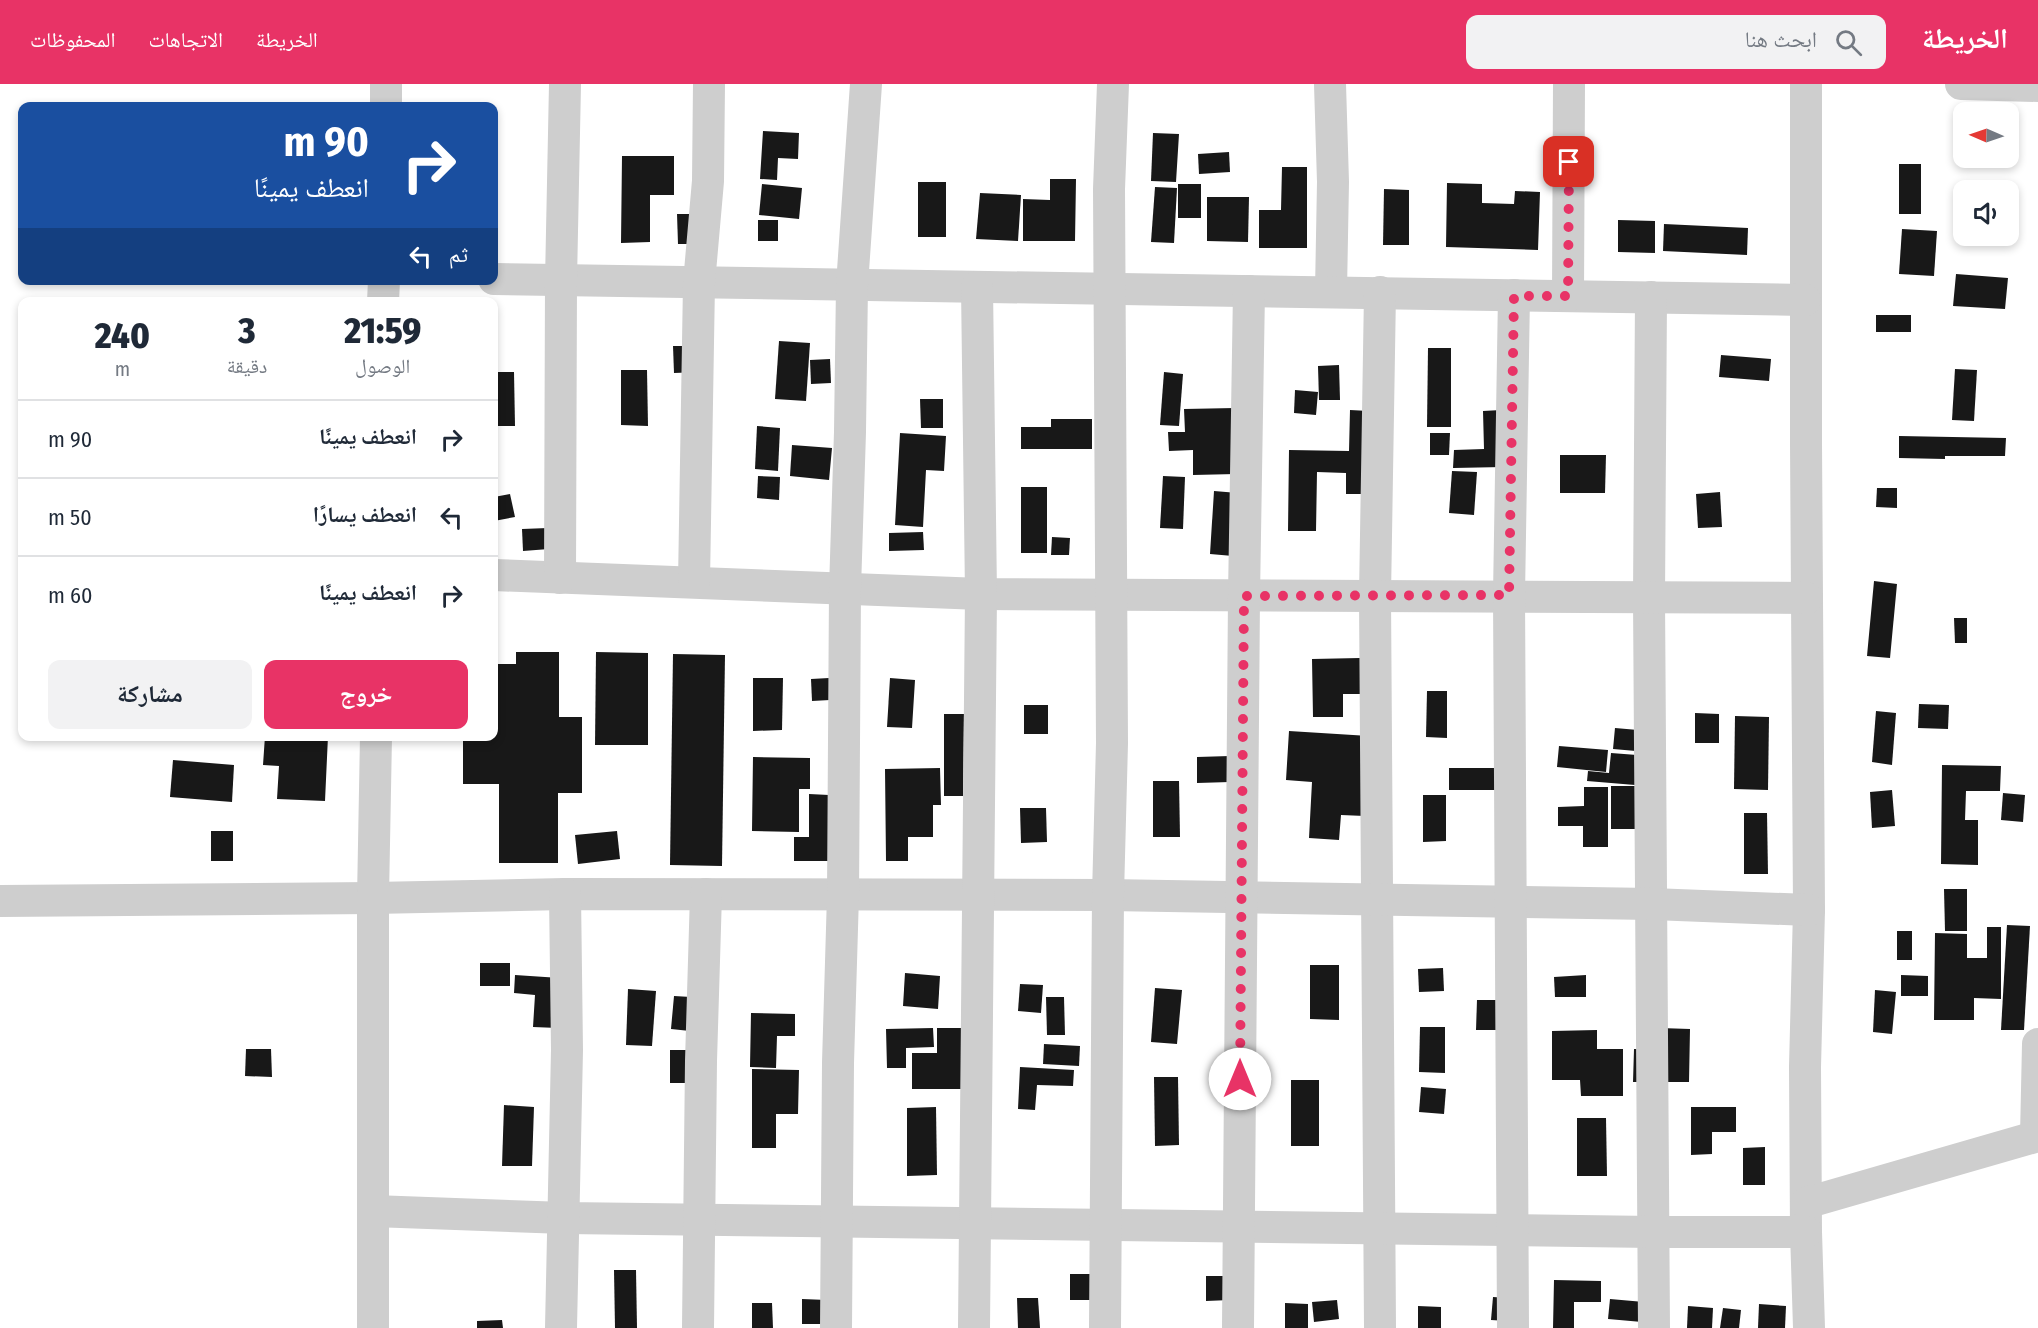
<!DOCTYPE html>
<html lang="ar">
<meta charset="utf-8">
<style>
:root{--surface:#fff;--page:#f2f2f3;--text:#1f2937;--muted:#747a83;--line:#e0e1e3;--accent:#e83366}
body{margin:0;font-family:"Fira Sans Condensed","Noto Naskh Arabic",sans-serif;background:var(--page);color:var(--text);direction:rtl;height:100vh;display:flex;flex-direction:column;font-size:22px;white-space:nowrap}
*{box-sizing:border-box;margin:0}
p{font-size:20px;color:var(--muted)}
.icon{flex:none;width:33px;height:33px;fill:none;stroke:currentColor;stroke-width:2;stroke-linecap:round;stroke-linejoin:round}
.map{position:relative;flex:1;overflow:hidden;direction:ltr}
.side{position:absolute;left:18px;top:213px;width:480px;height:444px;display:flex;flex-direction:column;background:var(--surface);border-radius:12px;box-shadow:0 3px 9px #0003;direction:rtl}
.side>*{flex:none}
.guide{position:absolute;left:18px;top:18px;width:480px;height:183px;border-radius:12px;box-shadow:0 3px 9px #0003;direction:rtl;background:#1a4fa0;color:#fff;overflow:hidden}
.needle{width:39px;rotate:272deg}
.fabs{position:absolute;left:1953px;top:18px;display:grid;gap:12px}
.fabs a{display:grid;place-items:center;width:66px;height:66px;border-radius:12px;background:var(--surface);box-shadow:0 3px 9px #0003;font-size:30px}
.pin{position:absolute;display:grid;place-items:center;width:51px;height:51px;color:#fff;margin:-26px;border-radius:12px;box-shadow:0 3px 9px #0006}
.me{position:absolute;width:66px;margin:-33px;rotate:0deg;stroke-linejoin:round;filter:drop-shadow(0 0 4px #0008)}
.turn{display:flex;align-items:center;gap:21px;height:126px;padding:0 30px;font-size:27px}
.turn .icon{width:78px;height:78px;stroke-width:2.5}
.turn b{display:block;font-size:42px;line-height:51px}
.then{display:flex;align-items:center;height:57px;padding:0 30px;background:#0003;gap:12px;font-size:22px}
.eta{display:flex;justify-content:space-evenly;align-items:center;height:102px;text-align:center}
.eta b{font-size:36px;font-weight:800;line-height:42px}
.primary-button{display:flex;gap:12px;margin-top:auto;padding:12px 30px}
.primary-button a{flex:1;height:69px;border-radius:12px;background:var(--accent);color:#fff;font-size:24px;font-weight:800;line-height:69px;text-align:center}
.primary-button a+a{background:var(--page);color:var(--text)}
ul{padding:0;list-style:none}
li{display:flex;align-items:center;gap:18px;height:78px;padding:0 30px;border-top:2px solid var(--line)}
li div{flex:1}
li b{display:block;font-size:22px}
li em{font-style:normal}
header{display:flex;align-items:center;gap:36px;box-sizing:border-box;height:84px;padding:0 30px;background:var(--accent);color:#fff}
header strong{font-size:28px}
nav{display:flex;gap:33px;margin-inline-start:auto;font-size:21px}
.search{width:420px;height:54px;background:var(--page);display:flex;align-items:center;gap:15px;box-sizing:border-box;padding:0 21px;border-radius:12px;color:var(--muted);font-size:22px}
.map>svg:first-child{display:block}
.building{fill:#181818}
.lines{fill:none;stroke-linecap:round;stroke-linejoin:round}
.minor{stroke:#cecece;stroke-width:32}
.route{stroke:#e83366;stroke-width:10;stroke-dasharray:0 18}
</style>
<header>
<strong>الخريطة</strong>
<div class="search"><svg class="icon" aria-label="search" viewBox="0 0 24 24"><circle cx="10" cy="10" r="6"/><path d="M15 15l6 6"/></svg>ابحث هنا</div>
<nav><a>الخريطة</a><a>الاتجاهات</a><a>المحفوظات</a></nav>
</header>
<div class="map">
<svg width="2038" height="1244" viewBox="0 0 2038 1244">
<rect width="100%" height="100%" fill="#fff"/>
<g class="building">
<polygon points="763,47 799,49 798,75 778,74 777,96 760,95"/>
<polygon points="1153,49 1179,50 1176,98 1151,97"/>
<polygon points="1229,68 1230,88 1199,90 1198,70"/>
<polygon points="622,72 674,72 674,111 650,111 650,158 621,159"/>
<rect x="1899" y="80" width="22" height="50"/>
<polygon points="1282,83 1307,83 1307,164 1259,164 1259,126 1281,126"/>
<polygon points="1050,95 1076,95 1075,157 1023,157 1023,115 1050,116"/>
<rect x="918" y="98" width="28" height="55"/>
<polygon points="1447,99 1482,100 1482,119 1514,120 1515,107 1540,108 1538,166 1446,163"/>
<polygon points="762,100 802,104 799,135 759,131"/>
<rect x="1178" y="100" width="23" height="34"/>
<polygon points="1155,103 1177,104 1174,159 1151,158"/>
<polygon points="1384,105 1409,106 1409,161 1383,161"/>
<polygon points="980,109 1021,111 1018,157 976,155"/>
<polygon points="1207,113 1249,113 1248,158 1207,157"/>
<polygon points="677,130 707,130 707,160 678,160"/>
<rect x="758" y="136" width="20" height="21"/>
<polygon points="1618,136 1655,137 1655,169 1618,168"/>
<polygon points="1664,140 1748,144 1747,171 1663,167"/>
<polygon points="1902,145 1937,147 1934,192 1899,190"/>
<polygon points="1956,190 2008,194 2005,225 1953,222"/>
<rect x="1876" y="231" width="35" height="17"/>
<polygon points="779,257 810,259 806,317 775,315"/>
<polygon points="673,262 700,262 700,288 674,289"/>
<polygon points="1428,264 1451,264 1451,343 1427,343"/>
<polygon points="1721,271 1771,275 1769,297 1719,293"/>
<polygon points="830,275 831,299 811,300 810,276"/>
<polygon points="1339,281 1340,316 1319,316 1318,282"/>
<polygon points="1955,285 1977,286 1974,337 1952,336"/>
<polygon points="621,286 647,286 648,342 621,341"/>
<polygon points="494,288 514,288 515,342 494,342"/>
<polygon points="1164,288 1183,290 1179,342 1160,341"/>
<polygon points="1295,306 1318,308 1316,331 1294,329"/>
<polygon points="920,315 943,315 943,344 921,344"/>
<polygon points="1235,324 1236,390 1193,391 1193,366 1169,367 1168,348 1185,348 1184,325"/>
<polygon points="1350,326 1369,327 1368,410 1346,410 1346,389 1317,388 1316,447 1288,447 1289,366 1349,367"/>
<polygon points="1501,326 1503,383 1453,384 1454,366 1484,365 1483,327"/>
<polygon points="1051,335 1092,335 1092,365 1021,365 1021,343 1051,343"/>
<polygon points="757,342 780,344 778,387 755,385"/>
<polygon points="900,349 946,352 944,387 926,386 923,443 895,441"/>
<polygon points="1430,349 1450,349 1449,371 1430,371"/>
<polygon points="1899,352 2006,354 2005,372 1945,372 1945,375 1899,374"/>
<polygon points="792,361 832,364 829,396 790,392"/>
<polygon points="1560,371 1606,371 1605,409 1560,409"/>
<polygon points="1452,387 1477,388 1474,431 1449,429"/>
<polygon points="758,392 780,393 779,416 757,414"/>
<polygon points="1163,392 1185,393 1183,445 1160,444"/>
<rect x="1021" y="403" width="26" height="66"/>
<polygon points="1877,404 1897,404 1897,424 1876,423"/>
<polygon points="1214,407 1238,409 1233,472 1210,470"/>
<polygon points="1720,408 1722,443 1698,444 1696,410"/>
<polygon points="510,410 515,433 494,437 494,413"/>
<polygon points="548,444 549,465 523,467 522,445"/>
<polygon points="923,448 924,466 889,467 889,449"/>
<polygon points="1052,453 1070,454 1069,471 1051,471"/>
<polygon points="1874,497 1897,500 1890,574 1867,572"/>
<polygon points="1954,534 1967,534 1967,559 1955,559"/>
<polygon points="516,568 559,568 559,633 582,633 582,709 558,709 558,779 499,779 499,700 463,700 463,652 494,652 494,580 516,580"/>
<polygon points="596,568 648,569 648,661 595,661"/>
<polygon points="673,570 725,571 722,782 670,781"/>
<polygon points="1360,574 1360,610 1343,610 1343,633 1313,633 1312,575"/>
<polygon points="753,594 783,594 782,646 753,647"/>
<polygon points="829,594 830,616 812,617 811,595"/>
<polygon points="890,594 915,596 912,644 887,643"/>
<polygon points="1427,607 1447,607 1447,654 1426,653"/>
<polygon points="1919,620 1949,621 1948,645 1918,644"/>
<rect x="1024" y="621" width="24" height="29"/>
<polygon points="1876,627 1896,629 1892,681 1872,678"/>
<polygon points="1695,629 1719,630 1719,659 1695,659"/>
<polygon points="944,630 964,630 963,712 944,712"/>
<polygon points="1735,632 1769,633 1768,706 1734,705"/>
<polygon points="1615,644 1638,646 1636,667 1613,665"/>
<polygon points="1289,647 1369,652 1365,732 1341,731 1339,756 1309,754 1312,698 1286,696"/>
<polygon points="265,652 328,652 325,717 277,715 279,682 263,681"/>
<polygon points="1559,662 1608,666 1606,688 1557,683"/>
<polygon points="1611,669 1637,671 1635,701 1587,697 1588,687 1609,689"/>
<polygon points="1230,672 1230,698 1197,699 1197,673"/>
<polygon points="753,673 810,674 810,705 799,705 799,748 752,747"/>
<polygon points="173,676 234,681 232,718 170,713"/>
<polygon points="1942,681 2001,682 2000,707 1966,707 1965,736 1978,736 1978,781 1941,780"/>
<polygon points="940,684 941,721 933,721 933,753 908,753 908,777 886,777 885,685"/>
<polygon points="1449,684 1500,684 1499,706 1449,706"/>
<polygon points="1153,697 1179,697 1180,753 1153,753"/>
<rect x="1611" y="702" width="24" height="43"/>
<polygon points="1584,703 1608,703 1608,763 1583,763 1583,742 1558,742 1558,723 1584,722"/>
<polygon points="1892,706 1895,742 1872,744 1870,708"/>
<polygon points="2003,709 2025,711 2023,738 2001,736"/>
<polygon points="809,710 829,711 829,777 794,777 794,753 809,753"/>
<polygon points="1423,711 1446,711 1446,757 1423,758"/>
<polygon points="1020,724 1046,724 1047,758 1021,759"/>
<polygon points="1744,729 1767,729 1768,790 1744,790"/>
<rect x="211" y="747" width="22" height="30"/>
<polygon points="617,747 620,775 578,780 575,751"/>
<polygon points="1944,805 1967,805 1967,847 1945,847"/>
<polygon points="2007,841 2030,842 2024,946 2001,946"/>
<polygon points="1987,843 2001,843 2001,915 1974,914 1974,936 1934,936 1935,849 1967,850 1967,874 1987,874"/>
<rect x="1897" y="847" width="15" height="29"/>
<rect x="480" y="879" width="30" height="23"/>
<polygon points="1310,881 1339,881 1339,936 1310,935"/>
<polygon points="1443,884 1444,907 1419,908 1418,885"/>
<polygon points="905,889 940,892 938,925 903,922"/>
<polygon points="515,891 560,894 558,944 533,943 535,911 514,909"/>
<polygon points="1586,891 1586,913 1555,913 1554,893"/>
<polygon points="1901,891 1928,892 1928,912 1901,912"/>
<polygon points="1020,900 1043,901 1041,929 1018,927"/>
<polygon points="1155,904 1182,906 1177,960 1151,958"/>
<polygon points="628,905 656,907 652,962 626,961"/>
<polygon points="1875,906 1896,908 1892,950 1873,948"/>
<polygon points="674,912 691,913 690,947 671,945"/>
<polygon points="1046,913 1064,913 1065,951 1047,951"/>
<polygon points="1477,916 1502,916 1501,946 1476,946"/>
<polygon points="751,929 795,930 795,952 777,952 776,984 750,983"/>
<polygon points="1420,943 1445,943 1445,989 1419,988"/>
<polygon points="933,944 934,963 906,964 906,984 887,984 886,945"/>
<polygon points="937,944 964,944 963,1005 912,1005 912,969 937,969"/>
<polygon points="1660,944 1690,945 1689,998 1633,998 1634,965 1660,965"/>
<polygon points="1597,946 1597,965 1623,965 1623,1012 1581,1012 1580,996 1552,996 1552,947"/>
<polygon points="1044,960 1080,962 1079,982 1043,980"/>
<polygon points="246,965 271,965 272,993 245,992"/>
<rect x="670" y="966" width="19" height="33"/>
<polygon points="1020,983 1074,986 1073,1002 1037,1001 1035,1026 1018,1025"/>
<polygon points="752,985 799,986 798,1030 776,1030 776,1064 752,1064"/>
<polygon points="1154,993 1178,993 1179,1061 1155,1062"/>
<rect x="1291" y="996" width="28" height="66"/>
<polygon points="1421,1003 1446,1005 1444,1030 1419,1028"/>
<polygon points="504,1021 534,1023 532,1082 502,1082"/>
<polygon points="936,1023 937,1091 907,1092 907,1024"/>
<polygon points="1691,1023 1736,1023 1736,1048 1712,1048 1712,1070 1691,1071"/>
<polygon points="1577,1034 1606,1034 1607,1092 1577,1092"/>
<polygon points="1765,1063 1765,1101 1743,1101 1743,1064"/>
<polygon points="614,1186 636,1186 637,1244 615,1244"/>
<polygon points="1070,1190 1092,1190 1093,1216 1070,1216"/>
<polygon points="1206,1192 1230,1192 1230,1216 1206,1217"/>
<polygon points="1554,1196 1601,1197 1601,1218 1574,1218 1574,1244 1553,1244"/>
<polygon points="1493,1213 1525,1215 1523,1238 1491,1236"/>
<polygon points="1017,1214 1038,1214 1040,1244 1018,1244"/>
<polygon points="802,1215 827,1216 827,1240 802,1240"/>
<polygon points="1610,1215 1644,1218 1642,1238 1608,1235"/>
<polygon points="1337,1216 1339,1235 1314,1238 1312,1218"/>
<polygon points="752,1219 772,1219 773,1244 752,1244"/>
<polygon points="1285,1219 1308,1220 1308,1244 1285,1244"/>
<polygon points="1759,1220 1786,1222 1785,1244 1758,1244"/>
<polygon points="1418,1222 1441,1223 1441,1244 1418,1244"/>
<polygon points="1688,1222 1713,1224 1712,1244 1687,1244"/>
<polygon points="1723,1224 1741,1226 1739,1244 1720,1244"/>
<polygon points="502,1236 503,1244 477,1244 477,1237"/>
</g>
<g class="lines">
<g class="minor">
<polyline points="1330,0 1333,98 1331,207"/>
<polyline points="1806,0 1806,359 1809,826 1805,983 1806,1148 1809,1244"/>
<polyline points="1961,0 2038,2"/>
<polyline points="386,22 386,0"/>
<polyline points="494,195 1805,216"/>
<polyline points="1380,208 1375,512 1380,1244"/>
<polyline points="1568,212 1569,0"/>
<polyline points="1651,213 1649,514 1654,1244"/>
<polyline points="383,218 384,196"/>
<polyline points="494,491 981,510 1807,514"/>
<polyline points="560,494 561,197 565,0"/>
<polyline points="694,498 699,199 708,97 709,0"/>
<polyline points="0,817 373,814 565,810 1108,811 1652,820 1809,826"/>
<polyline points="2036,1052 2038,960"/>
<polyline points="1806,1119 2038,1052"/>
<polyline points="373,1127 565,1134 1653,1148 1806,1148"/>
<polyline points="373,1244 373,814 376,652"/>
<polyline points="561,1244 567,966 565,810"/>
<polyline points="698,1244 701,977 706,810"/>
<polyline points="836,1244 838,979 843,811 845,505 850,348 852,201 866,0"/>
<polyline points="974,1244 981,510 977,203"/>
<polyline points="1105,1244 1108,811 1112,659 1109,105 1113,0"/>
<polyline points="1238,1244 1244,512 1249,207"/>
<polyline points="1513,1244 1509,511 1514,211"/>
</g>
</g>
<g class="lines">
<polyline class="route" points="1240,995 1244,512 1509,511 1514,212 1568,212 1569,78"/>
</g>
</svg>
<div class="fabs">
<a><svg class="needle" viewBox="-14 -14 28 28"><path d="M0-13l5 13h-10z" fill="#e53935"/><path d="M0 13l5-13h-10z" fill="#747a83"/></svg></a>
<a><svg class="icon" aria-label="sound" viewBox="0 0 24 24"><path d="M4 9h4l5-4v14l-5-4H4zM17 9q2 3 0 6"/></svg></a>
</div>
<div class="pin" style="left:1569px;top:78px;background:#d93025"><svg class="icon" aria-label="arrive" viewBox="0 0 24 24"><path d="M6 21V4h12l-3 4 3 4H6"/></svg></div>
<svg class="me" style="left:1240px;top:995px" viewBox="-20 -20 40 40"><circle r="19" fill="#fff"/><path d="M0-13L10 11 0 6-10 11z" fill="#e83366"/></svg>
<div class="guide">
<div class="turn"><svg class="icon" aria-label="right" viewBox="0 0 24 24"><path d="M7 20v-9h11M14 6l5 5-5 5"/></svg><div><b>90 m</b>انعطف يمينًا</div></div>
<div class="then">ثم<svg class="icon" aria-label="left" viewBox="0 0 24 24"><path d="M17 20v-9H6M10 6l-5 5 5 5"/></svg></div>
</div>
<section class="side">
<div class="eta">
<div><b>21:59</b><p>الوصول</p></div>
<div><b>3</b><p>دقيقة</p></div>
<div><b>240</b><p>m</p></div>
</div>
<ul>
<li><svg class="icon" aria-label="right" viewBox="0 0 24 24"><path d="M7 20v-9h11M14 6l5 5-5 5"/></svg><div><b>انعطف يمينًا</b></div><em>90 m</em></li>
<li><svg class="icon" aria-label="left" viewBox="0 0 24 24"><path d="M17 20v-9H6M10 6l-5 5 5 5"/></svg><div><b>انعطف يسارًا</b></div><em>50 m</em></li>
<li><svg class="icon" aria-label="right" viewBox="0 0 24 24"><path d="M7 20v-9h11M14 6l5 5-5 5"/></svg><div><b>انعطف يمينًا</b></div><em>60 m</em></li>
</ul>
<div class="primary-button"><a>خروج</a><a>مشاركة</a></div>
</section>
</div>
